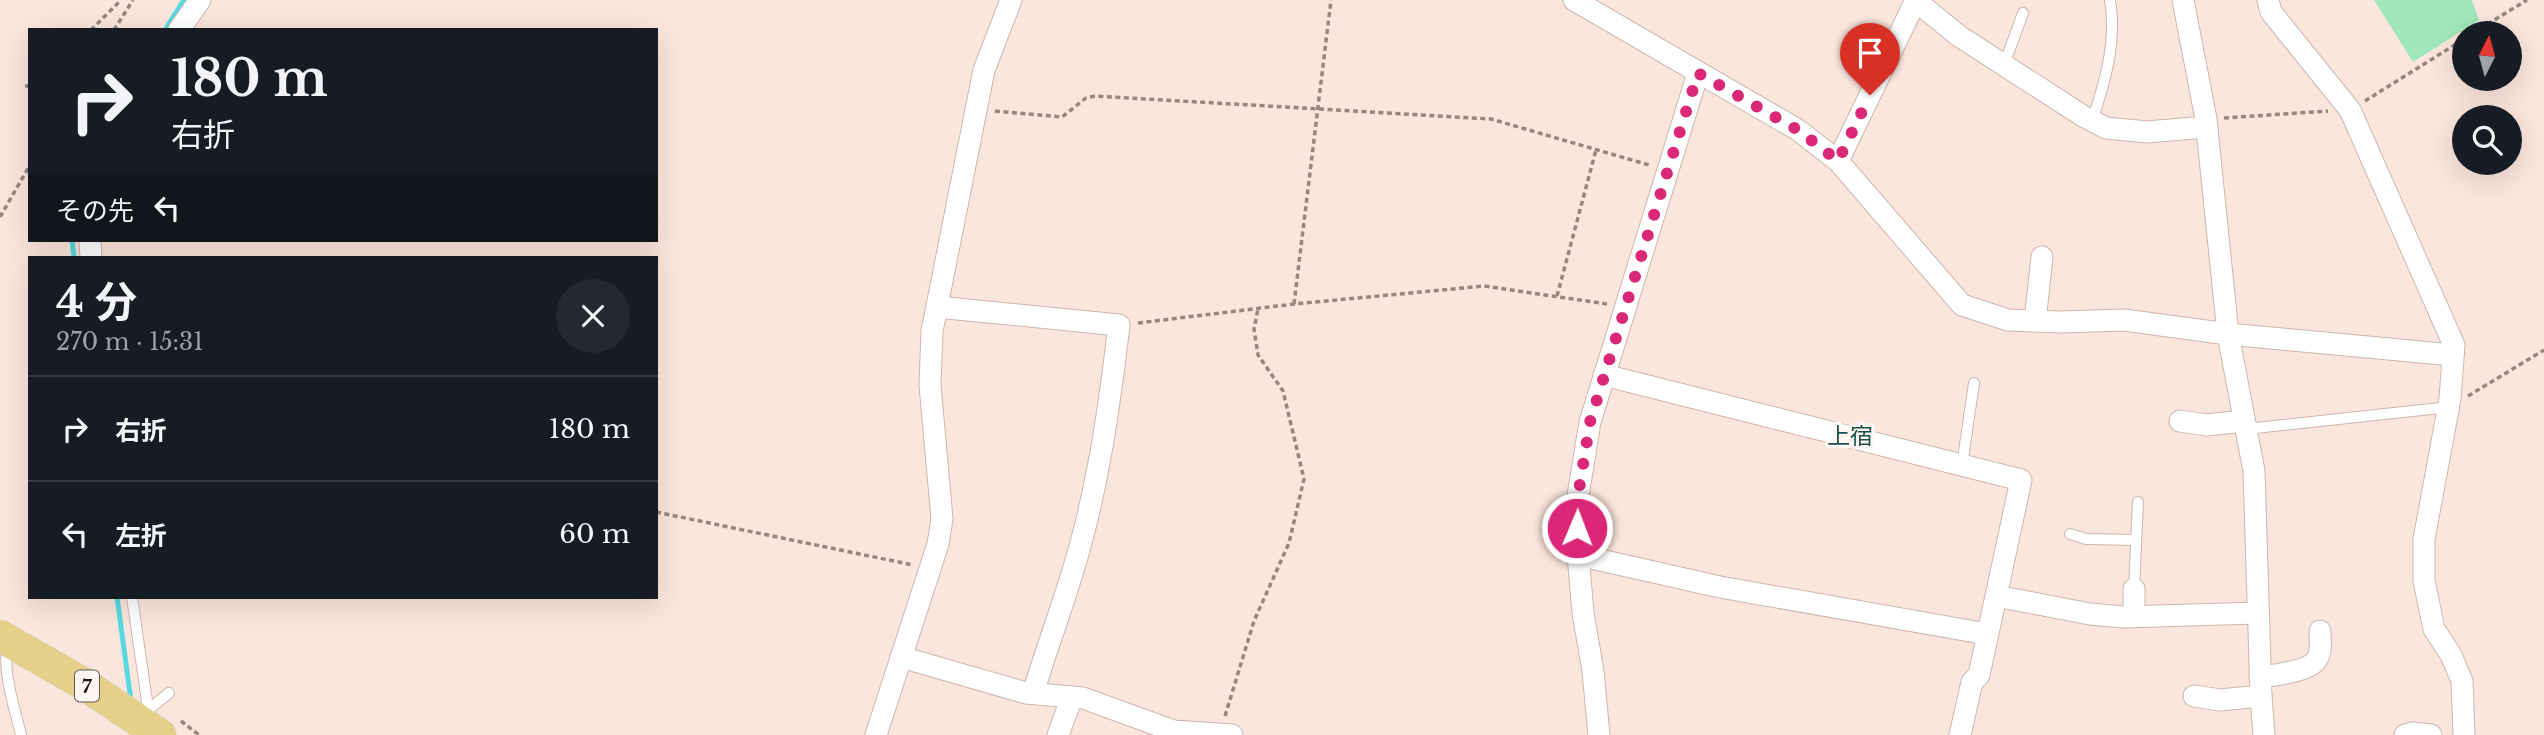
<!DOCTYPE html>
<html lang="ja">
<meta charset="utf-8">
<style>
:root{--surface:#171b24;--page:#242831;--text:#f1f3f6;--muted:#9ea1a6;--line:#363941}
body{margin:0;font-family:"Libre Baskerville","Noto Sans JP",serif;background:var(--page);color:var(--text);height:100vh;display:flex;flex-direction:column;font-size:26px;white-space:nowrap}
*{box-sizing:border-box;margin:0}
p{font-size:23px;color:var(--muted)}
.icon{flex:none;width:38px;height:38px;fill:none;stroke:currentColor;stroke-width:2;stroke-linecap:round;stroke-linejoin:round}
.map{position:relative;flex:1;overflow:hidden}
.sheet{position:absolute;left:28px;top:256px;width:630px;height:343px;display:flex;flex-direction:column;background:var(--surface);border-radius:0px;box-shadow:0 7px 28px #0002}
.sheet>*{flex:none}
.banner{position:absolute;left:28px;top:28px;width:630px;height:214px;border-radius:0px;box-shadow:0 7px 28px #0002;background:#171b24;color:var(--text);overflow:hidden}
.needle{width:46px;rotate:6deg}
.controls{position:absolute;left:2452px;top:21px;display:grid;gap:14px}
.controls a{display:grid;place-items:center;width:70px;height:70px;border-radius:50%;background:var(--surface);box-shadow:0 7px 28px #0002;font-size:35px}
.pin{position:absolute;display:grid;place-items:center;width:60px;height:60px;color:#fff;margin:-72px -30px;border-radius:50% 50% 50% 0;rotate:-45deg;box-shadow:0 0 7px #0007}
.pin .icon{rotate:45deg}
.me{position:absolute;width:77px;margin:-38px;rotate:1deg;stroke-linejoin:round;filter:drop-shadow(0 0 5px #0008)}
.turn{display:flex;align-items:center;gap:24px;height:147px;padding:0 28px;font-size:32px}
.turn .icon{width:91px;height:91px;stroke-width:2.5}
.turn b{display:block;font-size:49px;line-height:60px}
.then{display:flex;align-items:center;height:66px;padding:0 28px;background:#0003;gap:14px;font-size:26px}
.round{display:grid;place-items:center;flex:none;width:74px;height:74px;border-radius:37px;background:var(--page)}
.overview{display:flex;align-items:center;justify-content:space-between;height:119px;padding:0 28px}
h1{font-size:42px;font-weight:700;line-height:52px}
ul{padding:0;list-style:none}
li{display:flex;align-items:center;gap:21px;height:105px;padding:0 28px;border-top:2px solid var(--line)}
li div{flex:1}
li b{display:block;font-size:26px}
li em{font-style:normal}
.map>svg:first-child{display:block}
.grass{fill:#a0e7bb}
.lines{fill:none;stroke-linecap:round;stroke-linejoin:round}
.stream{stroke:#56dae1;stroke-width:5}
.service-casing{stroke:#cab7ae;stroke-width:12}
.minor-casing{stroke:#cab7ae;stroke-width:23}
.primary-casing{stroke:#d1d0cf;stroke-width:33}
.path{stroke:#958680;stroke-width:3.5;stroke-dasharray:5 3.5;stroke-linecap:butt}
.service{stroke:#fff;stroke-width:10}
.minor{stroke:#fff;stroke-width:21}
.primary{stroke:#e4d088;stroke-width:32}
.route{stroke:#db2777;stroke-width:12;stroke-dasharray:0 21.6}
.labels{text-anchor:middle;stroke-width:7;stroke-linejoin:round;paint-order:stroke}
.shield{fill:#fff6f3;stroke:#5f5855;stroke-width:2}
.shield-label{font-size:19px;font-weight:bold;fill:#1b1411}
.neighbourhood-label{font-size:23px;fill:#175149;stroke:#fff6f3}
</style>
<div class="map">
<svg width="2544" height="735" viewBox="0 0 2544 735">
<rect width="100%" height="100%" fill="#fbe6dd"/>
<polygon class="grass" points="2374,0 2472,0 2479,20 2413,62"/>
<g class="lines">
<g class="stream">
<polyline points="165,30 184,0"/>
<polyline points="72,240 74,257"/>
<polyline points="117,597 131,701"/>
</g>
<g class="service-casing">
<g id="service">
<polyline points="2004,65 2023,13"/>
<path d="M2092 121C2105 82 2117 42 2110 0"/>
<polyline points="2246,429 2449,407"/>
<polyline points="1962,465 1974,383"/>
<polyline points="2070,534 2086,539 2136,540"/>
<polyline points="2134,589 2138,502"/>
<polyline points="132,597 150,722"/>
<path d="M9 646C0 664 16 714 21 735"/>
<polyline points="148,710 169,693"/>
</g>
</g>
<g class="minor-casing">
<g id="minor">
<polyline points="1574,0 1798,130 1838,161 1962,305 2008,320 2061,322 2124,320 2228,334 2453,355"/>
<polyline points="2183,0 2206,119 2228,334 2254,471 2261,696 2264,735"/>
<polyline points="2268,0 2271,12 2350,110 2454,345 2450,399 2424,539 2424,581 2434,629 2451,655 2462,681 2464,735"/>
<polyline points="1916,1 1959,36 2083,116 2106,128 2147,132 2206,127"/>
<polyline points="179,30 200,0"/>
<polyline points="1838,161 1916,0"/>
<polyline points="90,240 91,257"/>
<path d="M937 307 1119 325C1109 410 1097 495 1071 577 1059 616 1045 654 1033 693"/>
<polyline points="2035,321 2042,257"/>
<polyline points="1604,375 2021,480 1979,675 1972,682 1960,735"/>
<polyline points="2180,421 2206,425 2244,421"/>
<polyline points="1578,555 1720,587 1987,634"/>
<polyline points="2134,589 2134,616"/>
<polyline points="1996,596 2090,614 2123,617 2257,613"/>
<polyline points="901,657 1026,693 1083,698 1174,731 1232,735"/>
<path d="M2260 677C2274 675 2309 672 2317 659 2322 651 2320 640 2320 631"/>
<polyline points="2194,696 2220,700 2261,696"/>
<polyline points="876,735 938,544 942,519 930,385 932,331 984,70 1011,0"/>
<polyline points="1058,735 1072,697"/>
<polyline points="1599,735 1593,671 1583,613 1578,555 1577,502 1590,422 1698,73"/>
<polyline points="2405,735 2413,733 2431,735"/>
</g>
</g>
<g class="primary-casing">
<polyline id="primary" points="0,636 84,684 160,735"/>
</g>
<g class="path">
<polyline points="91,30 121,0"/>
<polyline points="114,30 133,0"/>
<polyline points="2473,33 2527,0"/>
<polyline points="25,86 30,86"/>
<polyline points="2365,101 2464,39"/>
<polyline points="995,111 1062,117 1086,98 1095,96 1491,119 1649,165"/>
<polyline points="2224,118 2328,111"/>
<polyline points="0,217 30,165"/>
<polyline points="1557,296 1596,150"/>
<polyline points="1294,304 1331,0"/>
<polyline points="1138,323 1294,304 1484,286 1607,304"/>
<polyline points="2468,396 2544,350"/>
<polyline points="656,512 913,565"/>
<polyline points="1225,716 1254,621 1289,543 1304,479 1283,391 1258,355 1254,329 1258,309"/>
<polyline points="181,721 199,735"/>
</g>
<use href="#service" class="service"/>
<use href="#minor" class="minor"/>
<use href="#primary" class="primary"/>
</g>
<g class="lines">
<polyline class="route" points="1577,528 1577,502 1590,422 1698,73 1798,130 1838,161 1870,95"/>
</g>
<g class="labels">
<rect class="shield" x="75" y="670.5" width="24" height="31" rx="5"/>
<g class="shield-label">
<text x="87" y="693">7</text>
</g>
<g class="neighbourhood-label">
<text x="1850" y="444">上宿</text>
</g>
</g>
</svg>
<div class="controls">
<a><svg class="needle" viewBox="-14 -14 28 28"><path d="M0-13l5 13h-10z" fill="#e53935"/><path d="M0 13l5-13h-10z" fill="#9ea1a6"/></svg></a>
<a><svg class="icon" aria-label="search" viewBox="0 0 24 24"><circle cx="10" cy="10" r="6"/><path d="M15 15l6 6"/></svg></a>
</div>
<div class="pin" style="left:1870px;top:95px;background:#d93025"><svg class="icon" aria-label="arrive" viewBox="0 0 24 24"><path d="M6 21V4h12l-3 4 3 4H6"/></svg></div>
<svg class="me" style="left:1577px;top:528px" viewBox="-20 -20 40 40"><circle r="17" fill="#db2777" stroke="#fff" stroke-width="3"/><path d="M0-11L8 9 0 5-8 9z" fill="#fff"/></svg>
<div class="banner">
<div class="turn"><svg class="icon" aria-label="right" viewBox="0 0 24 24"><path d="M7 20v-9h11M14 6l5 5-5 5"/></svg><div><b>180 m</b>右折</div></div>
<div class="then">その先<svg class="icon" aria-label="left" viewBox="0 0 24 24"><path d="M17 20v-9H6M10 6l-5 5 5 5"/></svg></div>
</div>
<section class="sheet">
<div class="overview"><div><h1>4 分</h1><p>270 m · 15:31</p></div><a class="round"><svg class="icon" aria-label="close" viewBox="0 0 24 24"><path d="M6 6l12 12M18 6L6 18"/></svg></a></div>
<ul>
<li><svg class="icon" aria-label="right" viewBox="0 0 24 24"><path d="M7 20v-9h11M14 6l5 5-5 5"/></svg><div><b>右折</b></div><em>180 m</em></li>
<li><svg class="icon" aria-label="left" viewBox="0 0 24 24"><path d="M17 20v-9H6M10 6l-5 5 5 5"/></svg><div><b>左折</b></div><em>60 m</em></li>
</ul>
</section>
</div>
